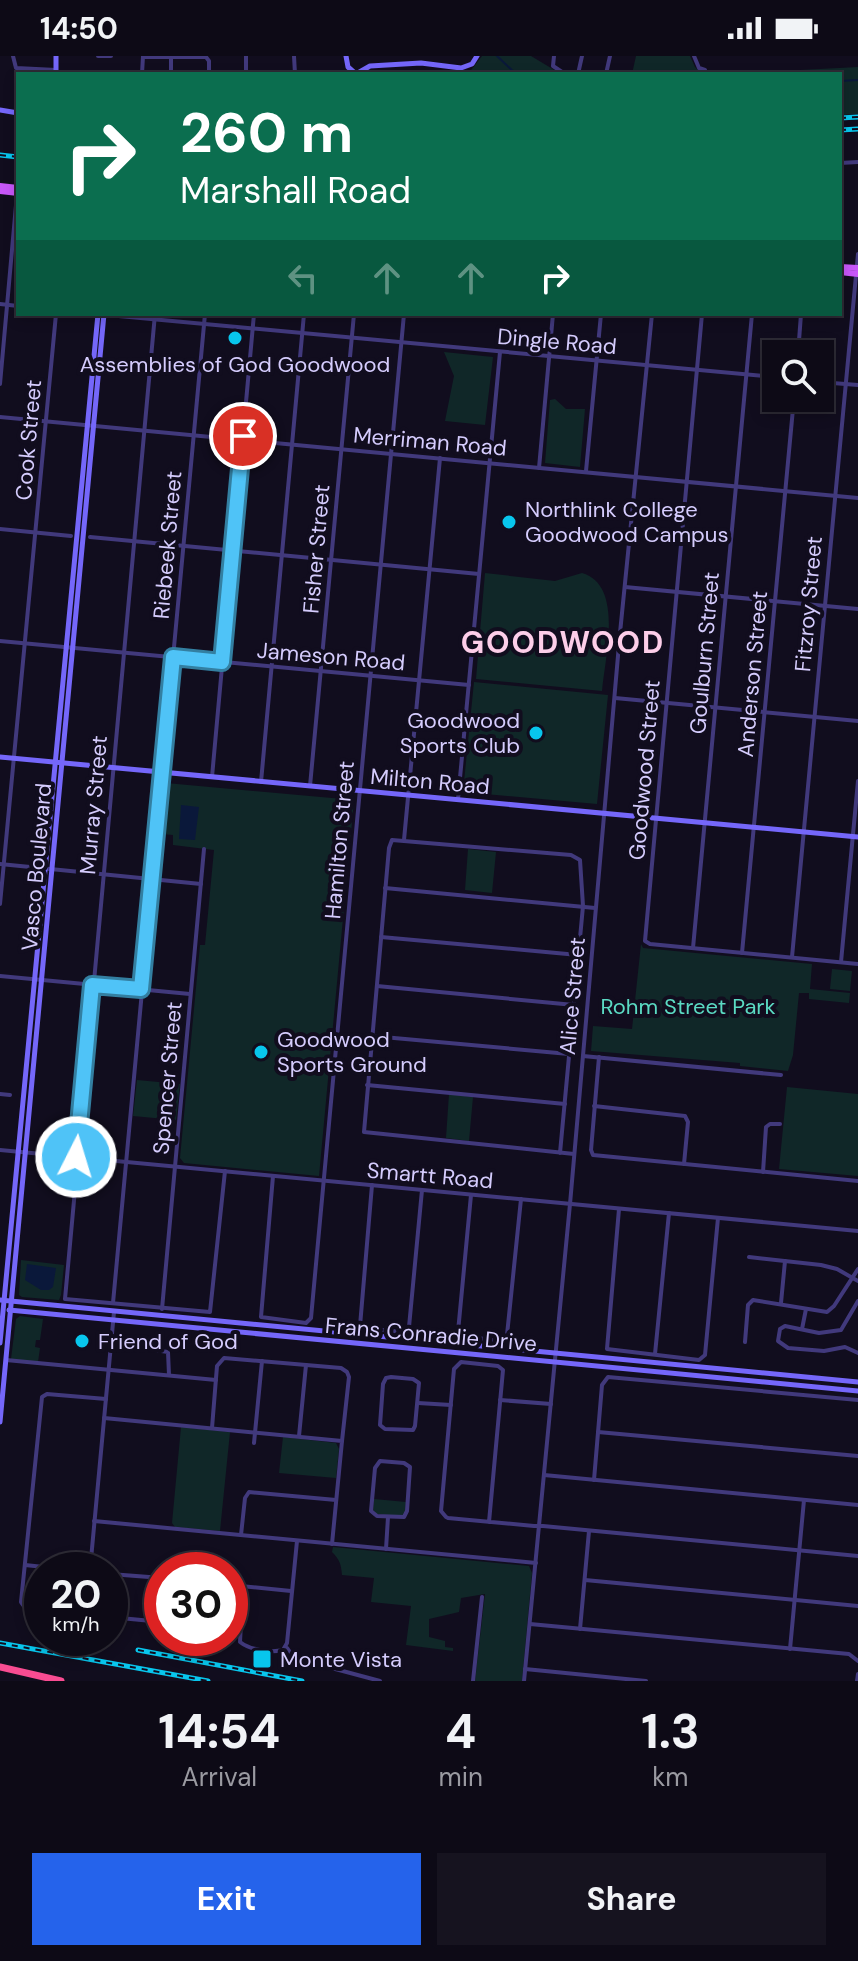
<!DOCTYPE html>
<style>
:root{--surface:#0d0a16;--page:#16131f;--text:#f1f3f6;--muted:#9a9aa1;--line:#2d2b35;--accent:#2563eb}
body{margin:0;font-family:"DM Sans",sans-serif;background:var(--page);color:var(--text);height:100vh;display:flex;flex-direction:column;font-size:30px;white-space:nowrap}
*{box-sizing:border-box;margin:0}
p{font-size:26px;color:var(--muted)}
.icon{flex:none;width:44px;height:44px;fill:none;stroke:currentColor;stroke-width:2;stroke-linecap:round;stroke-linejoin:round}
.map{position:relative;height:1625px;overflow:hidden}
.sheet{display:flex;flex-direction:column;background:var(--surface);flex:1}
.sheet>*{flex:none}
.hud{position:absolute;left:16px;top:16px;width:826px;height:244px;border-radius:0px;box-shadow:0 4px 12px #0003,0 0 0 2px var(--line);background:#0b6e4f;color:#fff;overflow:hidden}
.tools{position:absolute;left:762px;top:284px;display:grid;gap:16px}
.tools a{display:grid;place-items:center;width:72px;height:72px;border-radius:0px;background:var(--surface);box-shadow:0 4px 12px #0003,0 0 0 2px var(--line);font-size:40px}
.speed{position:absolute;left:24px;top:1496px;display:flex;gap:16px;font-size:40px;font-weight:700;text-align:center}
.speed>*{display:grid;place-content:center;width:104px;height:104px;border-radius:50%;background:var(--surface);box-shadow:0 4px 12px #0003,0 0 0 2px var(--line);line-height:1}
.speed small{font-size:20px;font-weight:400}
.speed .limit{border:12px solid #d22;background:#fff;color:#111}
.pin{position:absolute;display:grid;place-items:center;width:68px;height:68px;color:#fff;margin:-34px;border:4px solid #fff;border-radius:50%;box-shadow:0 2px 8px #0007}
.me{position:absolute;width:88px;margin:-44px;rotate:5deg;stroke-linejoin:round;filter:drop-shadow(0 0 6px #0008)}
.turn{display:flex;align-items:center;gap:28px;height:168px;padding:0 32px;font-size:36px}
.turn .icon{width:104px;height:104px;stroke-width:2.5}
.turn b{display:block;font-size:56px;line-height:68px}
.lanes{display:flex;align-items:center;height:76px;padding:0 32px;background:#0003;justify-content:center;gap:40px;direction:ltr}
.lanes .off{opacity:.35}
.eta{display:flex;justify-content:space-evenly;align-items:center;height:136px;text-align:center}
.eta b{font-size:48px;font-weight:700;line-height:56px}
.button{display:flex;gap:16px;margin-top:auto;padding:16px 32px}
.button a{flex:1;height:92px;border-radius:0px;background:var(--accent);color:#fff;font-size:32px;font-weight:700;line-height:92px;text-align:center}
.button a+a{background:var(--page);color:var(--text)}
.status{display:flex;justify-content:space-between;align-items:center;height:56px;padding:0 40px;background:var(--surface);direction:ltr}
.status svg{height:22px;fill:currentColor}
.map>svg:first-child{display:block}
.green{fill:#102728}
.water{fill:#0a183a}
.lines{fill:none;stroke-linecap:round;stroke-linejoin:round}
.stream{stroke:#0a183a;stroke-width:2}
.street{stroke:#41397c;stroke-width:4}
.secondary{stroke:#7567fa;stroke-width:5}
.primary{stroke:#c857f9;stroke-width:6}
.highway{stroke:#f94c92;stroke-width:7}
.rail-casing{stroke:#08c6ed;stroke-width:5}
.rail{stroke:#110d1e;stroke-width:2;stroke-dasharray:6;stroke-linecap:butt}
.route-casing{stroke:#337fa1;stroke-width:20}
.route{stroke:#4fc3f7;stroke-width:14}
.poi-dot{fill:#08c6ed;stroke:#110d1e;stroke-width:3}
.labels{text-anchor:middle;stroke-width:8;stroke-linejoin:round;paint-order:stroke}
.street-label{font-size:22px;fill:#d5ccfd;stroke:#110d1e}
.poi-label{font-size:22px;fill:#d5ccfd;stroke:#110d1e;text-anchor:start}
.park-label{font-size:22px;fill:#5bdac3;stroke:#110d1e}
.district-label{font-size:30px;font-weight:bold;letter-spacing:2px;fill:#fdcee9;stroke:#110d1e}
</style>
<div class="status"><b>14:50</b><svg viewBox="0 0 49 12"><path d="M0 12V9h3v3zM5 12V6h3v6zM10 12V3h3v9zM15 12V0h3v12zM26 1h20v11H26zM47 4h2v5h-2z"/></svg></div>
<div class="map">
<svg width="858" height="1625" viewBox="0 0 858 1625">
<rect width="100%" height="100%" fill="#110d1e"/>
<g class="green">
<polygon points="482,0 531,0 561,18 468,18"/>
<polygon points="636,0 690,0 695,11 702,18 632,18"/>
<polygon points="858,11 858,58 840,59 840,18 721,18"/>
<polygon points="444,296 493,301 485,369 445,365 454,320"/>
<polygon points="555,343 566,353 585,353 580,411 545,407 550,344"/>
<path d="M485 517 555 525 582 517C624 529 605 601 602 635L476 623Z"/>
<polygon points="474,626 608,639 597,748 463,736"/>
<polygon points="166,727 354,744 319,1120 184,1107 180,1102 200,889 205,889 214,794 173,789 173,779 161,778"/>
<polygon points="468,793 496,796 492,837 465,834"/>
<polygon points="641,888 643,892 812,908 810,933 850,937 849,947 809,943 809,937 799,937 793,999 788,1015 740,1010 740,1007 591,995 593,970 632,973"/>
<polygon points="832,913 852,915 850,935 830,933"/>
<polygon points="137,1024 180,1028 176,1064 133,1060"/>
<polygon points="787,1031 858,1038 858,1120 779,1113"/>
<polygon points="449,1038 473,1041 469,1085 446,1082"/>
<polygon points="21,1204 64,1209 61,1239 59,1244 22,1241 19,1239"/>
<polygon points="20,1260 43,1263 40,1284 36,1284 35,1291 40,1292 38,1306 11,1303 16,1263"/>
<polygon points="181,1371 230,1376 220,1475 175,1471 172,1467"/>
<polygon points="283,1381 336,1387 339,1393 336,1422 279,1417"/>
<polygon points="374,1443 406,1446 405,1457 401,1460 377,1458 373,1454"/>
<path d="M333 1491 529 1510 532 1517 522 1625H475L485 1538 461 1542 459 1556 429 1563V1581L445 1585V1591L453 1592V1595L406 1589 411 1550 371 1546 374 1522 342 1519C341 1508 340 1504 332 1496Z"/>
</g>
<g class="water">
<polygon points="181,749 199,751 195,784 179,783"/>
<polygon points="27,1208 56,1212 53,1231 49,1234 41,1234 25,1224"/>
</g>
<g class="lines">
<g class="stream">
<polyline points="497,0 516,18"/>
<polyline points="840,25 858,24"/>
</g>
<g class="street">
<polyline points="13,0 16,12 56,14"/>
<polyline points="98,0 111,0"/>
<polyline points="246,0 246,18"/>
<polyline points="294,0 295,18"/>
<polyline points="554,0 553,10 565,18"/>
<polyline points="694,0 699,12 705,14"/>
<polyline points="143,1 206,1 209,5 209,18"/>
<polyline points="142,18 143,0"/>
<polyline points="171,18 171,1"/>
<polyline points="578,18 582,0"/>
<polyline points="606,18 610,0"/>
<polyline points="840,107 858,106"/>
<polyline points="0,248 18,250"/>
<polyline points="97,258 776,321"/>
<polyline points="155,258 65,1243 210,1256 225,1115"/>
<polyline points="702,258 645,885 650,888 858,908"/>
<polyline points="798,298 801,258"/>
<polyline points="820,326 858,329"/>
<polyline points="0,328 17,138"/>
<polyline points="0,361 858,442"/>
<polyline points="539,412 553,258"/>
<polyline points="586,415 601,258"/>
<polyline points="0,473 71,480"/>
<polyline points="90,481 479,518"/>
<polyline points="625,531 858,553"/>
<polyline points="0,585 469,629"/>
<polyline points="615,642 858,665"/>
<polyline points="212,721 254,258"/>
<polyline points="261,726 304,258"/>
<polyline points="310,730 354,258"/>
<polyline points="458,743 500,296"/>
<polyline points="404,784 440,402"/>
<polyline points="0,808 201,828"/>
<polyline points="385,832 595,852"/>
<polyline points="0,848 56,258"/>
<polyline points="381,881 578,899"/>
<polyline points="693,892 752,258"/>
<polyline points="742,897 794,342"/>
<polyline points="792,901 858,198"/>
<polyline points="841,906 858,725"/>
<polyline points="0,920 190,938"/>
<polyline points="377,930 574,949"/>
<polyline points="372,980 569,998"/>
<polyline points="583,1000 781,1019"/>
<polyline points="599,1001 591,1094 593,1099 858,1125"/>
<polyline points="367,1029 565,1048"/>
<polyline points="0,1038 10,1039"/>
<polyline points="594,1050 685,1060 688,1066 684,1108"/>
<polyline points="0,1094 858,1175"/>
<polyline points="560,1097 583,850 580,804 571,799 392,784 389,792 364,1076 574,1098"/>
<polyline points="763,1116 766,1071 770,1068 780,1068"/>
<polyline points="273,1120 261,1261 306,1267 311,1262 404,258"/>
<polyline points="372,1129 360,1270 364,1272 402,1276 409,1271 422,1134"/>
<polyline points="471,1139 458,1276 462,1280 501,1285 507,1279 521,1143"/>
<polyline points="619,1153 607,1293 699,1304 705,1299 718,1162"/>
<polyline points="749,1201 821,1209 837,1213 858,1225"/>
<polyline points="858,1245 841,1274 819,1277 785,1270 780,1273 778,1285 788,1292 824,1295 845,1291 858,1297"/>
<polyline points="113,1247 205,258"/>
<polyline points="781,1247 785,1205"/>
<polyline points="162,1253 204,793"/>
<polyline points="802,1273 806,1253"/>
<polyline points="745,1286 748,1249 753,1244 827,1256 834,1250 858,1213"/>
<polyline points="141,1292 168,1296 169,1319"/>
<polyline points="655,1298 669,1157"/>
<polyline points="6,1304 216,1324"/>
<polygon points="391,1321 413,1323 419,1327 415,1370 413,1374 385,1373 380,1369 383,1328 386,1322"/>
<polyline points="500,1344 551,1348"/>
<polyline points="418,1347 451,1349"/>
<polyline points="104,1362 342,1385 332,1488"/>
<polyline points="212,1372 217,1310 224,1302 341,1312 347,1316 349,1321 342,1385"/>
<polyline points="598,1376 858,1400"/>
<polyline points="299,1380 306,1309"/>
<polyline points="254,1387 262,1305"/>
<polygon points="380,1405 404,1407 410,1411 407,1455 404,1461 377,1460 371,1455 375,1412"/>
<polyline points="544,1419 858,1449"/>
<polyline points="594,1424 602,1329 608,1321 858,1344"/>
<polyline points="94,1465 536,1507"/>
<polyline points="489,1466 503,1314 498,1310 461,1306 454,1313 441,1455 446,1461 448,1462 534,1470 543,1470 858,1500"/>
<polyline points="241,1479 245,1442 249,1436 336,1444"/>
<polyline points="386,1493 388,1461"/>
<polyline points="25,1509 72,1514"/>
<polyline points="90,1514 114,1256"/>
<polyline points="110,1518 162,1522"/>
<polyline points="585,1524 858,1550"/>
<polyline points="230,1529 291,1535"/>
<path d="M243 1530 240 1586C250 1594 271 1597 283 1594L287 1587 297 1485"/>
<polyline points="42,1555 26,1553 21,1546 42,1341 47,1338 106,1343"/>
<polyline points="110,1561 162,1566"/>
<polyline points="530,1568 849,1598 858,1605"/>
<polyline points="580,1573 589,1475"/>
<polyline points="287,1592 294,1602 380,1625"/>
<polyline points="790,1593 804,1444"/>
<polyline points="525,1613 646,1625"/>
<polyline points="473,1625 482,1541"/>
<polyline points="524,1625 570,1148 620,577 652,258"/>
<polyline points="857,1625 858,1618"/>
</g>
<g class="secondary">
<polyline points="346,0 348,11 356,18"/>
<polyline points="56,18 56,0"/>
<polyline points="356,18 370,10 421,7 461,12 472,8 477,0"/>
<polyline points="0,54 18,57"/>
<polyline points="0,701 858,781"/>
<polyline points="0,1244 858,1326"/>
<polyline points="9,1254 858,1335"/>
<polyline points="0,1287 98,258"/>
<polyline points="0,1366 104,258"/>
</g>
<g class="primary">
<polyline points="0,130 18,132"/>
<polyline points="0,135 18,137"/>
<polyline points="840,211 858,212"/>
<polyline points="840,216 858,218"/>
</g>
<polyline class="highway" points="0,1611 61,1625"/>
<g class="rail-casing">
<g id="rail">
<polyline points="840,62 858,61"/>
<polyline points="840,74 858,73"/>
<polyline points="0,99 18,101"/>
<polyline points="0,1587 208,1625"/>
<polyline points="138,1594 302,1625"/>
</g>
</g>
<use href="#rail" class="rail"/>
</g>
<g class="lines">
<g class="route-casing">
<polyline id="route" points="76,1101 92,929 141,933 173,601 222,606 243,380"/>
</g>
<use href="#route" class="route"/>
</g>
<g class="poi-dot">
<circle cx="235" cy="282" r="8"/>
<circle cx="509" cy="466" r="8"/>
<circle cx="536" cy="677" r="8"/>
<circle cx="261" cy="996" r="8"/>
<circle cx="82" cy="1285" r="8"/>
<rect x="252" y="1593" width="20" height="20" rx="4"/>
</g>
<g class="labels">
<g class="street-label">
<text transform="translate(557 285) rotate(5)" y="8">Dingle Road</text>
<text transform="translate(28 384) rotate(-85)" y="8">Cook Street</text>
<text transform="translate(430 385) rotate(5)" y="8">Merriman Road</text>
<text transform="translate(167 489) rotate(-85)" y="8">Riebeek Street</text>
<text transform="translate(316 493) rotate(-85)" y="8">Fisher Street</text>
<text transform="translate(808 548) rotate(-85)" y="8">Fitzroy Street</text>
<text transform="translate(704 597) rotate(-85)" y="8">Goulburn Street</text>
<text transform="translate(331 600) rotate(5)" y="8">Jameson Road</text>
<text transform="translate(752 618) rotate(-85)" y="8">Anderson Street</text>
<text transform="translate(644 714) rotate(-85)" y="8">Goodwood Street</text>
<text transform="translate(430 725) rotate(5)" y="8">Milton Road</text>
<text transform="translate(93 749) rotate(-85)" y="8">Murray Street</text>
<text transform="translate(339 784) rotate(-85)" y="8">Hamilton Street</text>
<text transform="translate(36 811) rotate(-85)" y="8">Vasco Boulevard</text>
<text transform="translate(572 940) rotate(-85)" y="8">Alice Street</text>
<text transform="translate(167 1022) rotate(-85)" y="8">Spencer Street</text>
<text transform="translate(430 1119) rotate(5)" y="8">Smartt Road</text>
<text transform="translate(431 1278) rotate(5)" y="8">Frans Conradie Drive</text>
</g>
<g class="poi-label">
<text x="235" y="316" text-anchor="middle">Assemblies of God Goodwood</text>
<text x="525" y="461">Northlink College<tspan x="525" dy="25">Goodwood Campus</tspan></text>
<text x="520" y="672" text-anchor="end">Goodwood<tspan x="520" dy="25">Sports Club</tspan></text>
<text x="277" y="991">Goodwood<tspan x="277" dy="25">Sports Ground</tspan></text>
<text x="98" y="1293">Friend of God</text>
<text x="280" y="1611">Monte Vista</text>
</g>
<g class="park-label">
<text x="688" y="958">Rohm Street Park</text>
</g>
<g class="district-label">
<text x="563" y="597">GOODWOOD</text>
</g>
</g>
</svg>
<div class="tools">
<a><svg class="icon" aria-label="search" viewBox="0 0 24 24"><circle cx="10" cy="10" r="6"/><path d="M15 15l6 6"/></svg></a>
</div>
<div class="speed"><div>20<small>km/h</small></div><div class="limit">30</div></div>
<div class="pin" style="left:243px;top:380px;background:#d93025"><svg class="icon" aria-label="arrive" viewBox="0 0 24 24"><path d="M6 21V4h12l-3 4 3 4H6"/></svg></div>
<svg class="me" style="left:76px;top:1101px" viewBox="-20 -20 40 40"><circle r="17" fill="#4fc3f7" stroke="#fff" stroke-width="3"/><path d="M0-11L8 9 0 5-8 9z" fill="#fff"/></svg>
<div class="hud">
<div class="turn"><svg class="icon" aria-label="right" viewBox="0 0 24 24"><path d="M7 20v-9h11M14 6l5 5-5 5"/></svg><div><b>260 m</b>Marshall Road</div></div>
<div class="lanes"><svg class="icon off" aria-label="left" viewBox="0 0 24 24"><path d="M17 20v-9H6M10 6l-5 5 5 5"/></svg><svg class="icon off" aria-label="ahead" viewBox="0 0 24 24"><path d="M12 20V5M6 11l6-6 6 6"/></svg><svg class="icon off" aria-label="ahead" viewBox="0 0 24 24"><path d="M12 20V5M6 11l6-6 6 6"/></svg><svg class="icon" aria-label="right" viewBox="0 0 24 24"><path d="M7 20v-9h11M14 6l5 5-5 5"/></svg></div>
</div>
</div>
<section class="sheet">
<div class="eta">
<div><b>14:54</b><p>Arrival</p></div>
<div><b>4</b><p>min</p></div>
<div><b>1.3</b><p>km</p></div>
</div>
<div class="button"><a>Exit</a><a>Share</a></div>
</section>
